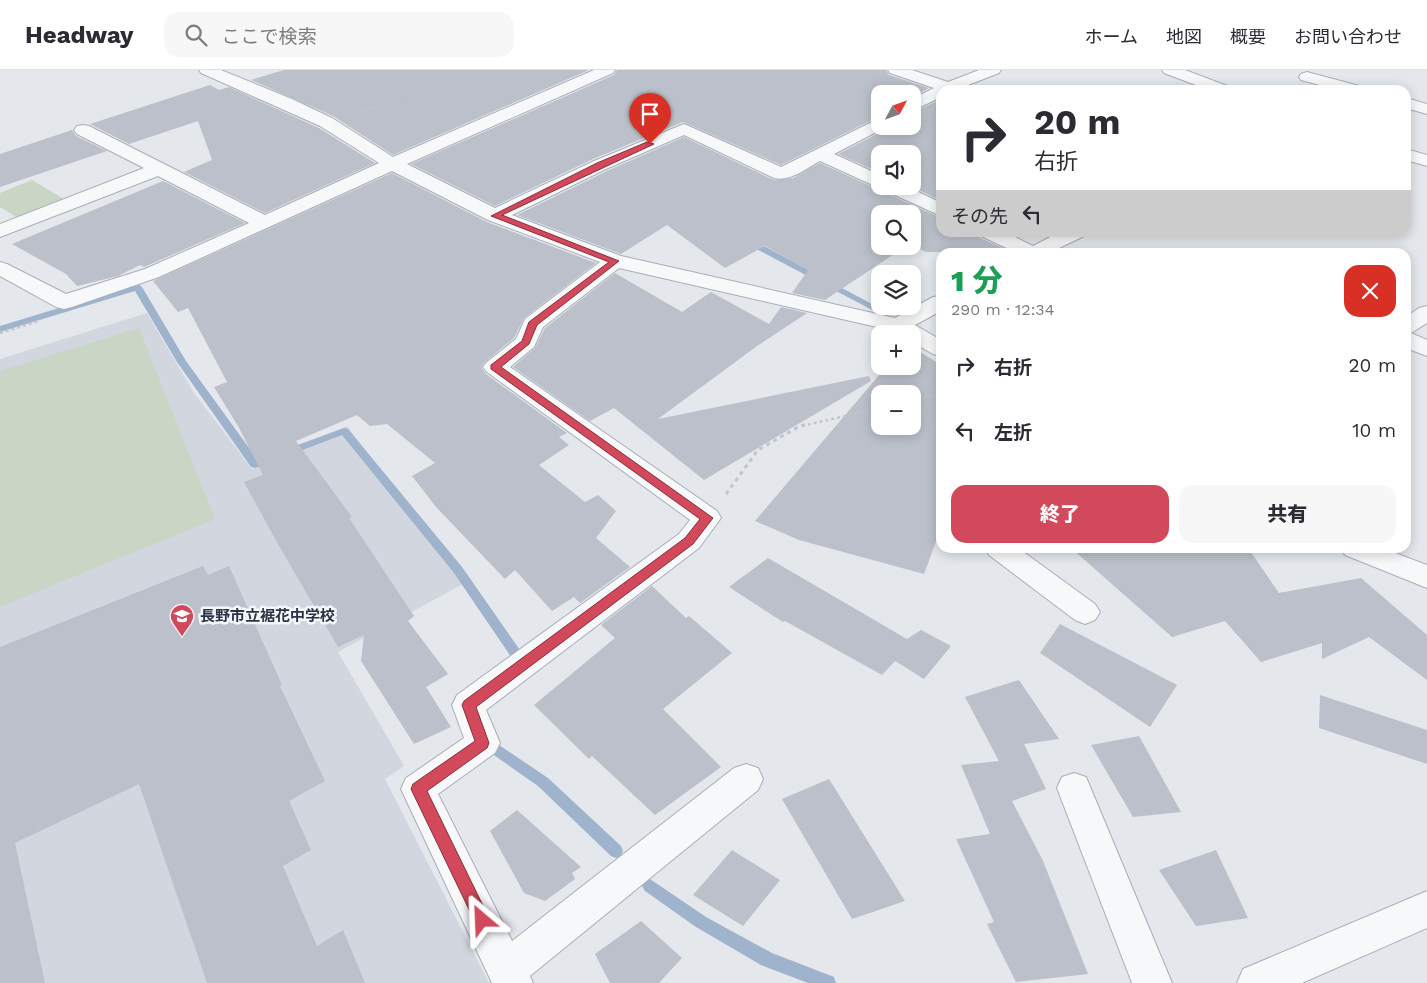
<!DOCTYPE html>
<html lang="ja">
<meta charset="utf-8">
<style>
:root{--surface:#fff;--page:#f7f7f7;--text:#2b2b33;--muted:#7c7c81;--line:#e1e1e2;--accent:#d1495b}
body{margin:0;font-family:"Work Sans","Noto Sans JP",sans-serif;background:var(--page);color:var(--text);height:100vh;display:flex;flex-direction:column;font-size:19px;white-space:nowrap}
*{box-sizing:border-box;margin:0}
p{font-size:16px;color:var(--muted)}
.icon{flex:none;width:28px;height:28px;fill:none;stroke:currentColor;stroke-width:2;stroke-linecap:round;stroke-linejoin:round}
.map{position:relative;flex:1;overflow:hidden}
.sheet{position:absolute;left:936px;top:178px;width:475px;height:305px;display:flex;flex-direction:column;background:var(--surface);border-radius:15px;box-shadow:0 2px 12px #0003}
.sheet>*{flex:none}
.hud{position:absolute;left:936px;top:15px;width:475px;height:152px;border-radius:15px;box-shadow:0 2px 12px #0003;background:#fff;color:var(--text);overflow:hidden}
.needle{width:32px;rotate:49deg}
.controls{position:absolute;left:871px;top:15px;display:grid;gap:10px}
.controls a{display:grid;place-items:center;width:50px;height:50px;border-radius:10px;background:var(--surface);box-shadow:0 2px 12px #0003;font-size:25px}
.pin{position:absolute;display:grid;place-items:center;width:42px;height:42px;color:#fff;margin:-51px -21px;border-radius:50% 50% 50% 0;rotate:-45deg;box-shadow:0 0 5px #0007}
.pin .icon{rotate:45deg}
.me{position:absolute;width:55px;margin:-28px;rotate:334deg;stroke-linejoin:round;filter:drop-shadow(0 0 4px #0008)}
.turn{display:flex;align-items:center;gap:18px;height:105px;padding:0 15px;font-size:22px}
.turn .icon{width:65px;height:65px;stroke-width:2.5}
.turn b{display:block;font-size:35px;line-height:42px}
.then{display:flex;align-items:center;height:48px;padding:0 15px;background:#0003;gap:10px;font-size:19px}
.round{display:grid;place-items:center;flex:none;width:52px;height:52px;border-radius:15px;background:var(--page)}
.headline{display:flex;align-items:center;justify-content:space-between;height:85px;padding:0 15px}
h1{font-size:30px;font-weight:800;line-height:38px;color:#1e9e55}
.cta{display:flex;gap:10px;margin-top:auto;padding:10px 15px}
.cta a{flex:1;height:58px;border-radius:15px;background:var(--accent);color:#fff;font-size:20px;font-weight:800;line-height:58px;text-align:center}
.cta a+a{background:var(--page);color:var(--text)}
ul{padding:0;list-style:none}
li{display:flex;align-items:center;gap:15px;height:65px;padding:0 15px}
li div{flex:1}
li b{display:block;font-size:19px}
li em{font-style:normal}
header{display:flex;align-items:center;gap:30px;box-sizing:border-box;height:70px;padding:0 25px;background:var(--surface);border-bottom:1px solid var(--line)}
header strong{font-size:24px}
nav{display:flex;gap:28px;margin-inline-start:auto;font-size:18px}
.search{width:350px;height:45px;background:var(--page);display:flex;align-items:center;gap:12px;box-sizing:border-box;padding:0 18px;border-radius:15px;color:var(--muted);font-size:19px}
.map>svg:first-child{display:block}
.built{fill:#d2d6de}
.green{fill:#c9d6c5}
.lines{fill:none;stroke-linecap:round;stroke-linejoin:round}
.stream{fill:#9fb4cc;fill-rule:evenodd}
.building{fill:#bbc0ca;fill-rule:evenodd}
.minor-casing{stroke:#a9aeb7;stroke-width:2}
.path-far2{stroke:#c2c5cb;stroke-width:2;stroke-dasharray:2.5 2.5;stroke-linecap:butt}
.path-far1{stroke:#c2c5cb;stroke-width:2.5;stroke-dasharray:3 3;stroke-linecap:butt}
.path{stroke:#c2c5cb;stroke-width:3;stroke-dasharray:4 4;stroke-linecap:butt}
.minor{fill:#f7f8fa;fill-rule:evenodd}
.route{fill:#d1495b;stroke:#882f3b}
.labels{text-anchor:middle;stroke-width:5;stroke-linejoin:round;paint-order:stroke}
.poi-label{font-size:15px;font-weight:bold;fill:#2b3445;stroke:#f4f6f9;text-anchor:start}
</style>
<header>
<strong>Headway</strong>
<div class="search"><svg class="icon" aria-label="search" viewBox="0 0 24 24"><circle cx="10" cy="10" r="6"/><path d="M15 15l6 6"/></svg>ここで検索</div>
<nav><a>ホーム</a><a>地図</a><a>概要</a><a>お問い合わせ</a></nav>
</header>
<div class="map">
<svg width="1427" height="913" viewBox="0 0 1427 913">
<rect width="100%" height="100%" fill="#e4e7ec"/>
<polygon class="built" points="147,243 194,323 252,399 347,356 463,514 338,582 404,696 385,709 489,913 0,913 0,289"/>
<g class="green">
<polygon points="32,110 67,131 21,150 0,137 0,123"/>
<polygon points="139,258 215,449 0,537 0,301"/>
</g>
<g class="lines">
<g class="stream">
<polygon points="745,169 751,169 883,240 882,242 876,242 745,173"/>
<polygon points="138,214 142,217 186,291 257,389 270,385 275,389 274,392 255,398 251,397 177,292 135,221 0,262 0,256"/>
<polygon points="344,358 348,359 462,497 522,583 524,587 522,591 518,592 514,591 454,503 342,365 292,384 284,384 283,382 284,380"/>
<polygon points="496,673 548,708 621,776 623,781 621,786 616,788 611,786 538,716 491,683 489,679 491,675"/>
<polygon points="650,809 706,847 772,883 834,907 836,913 808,913 761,895 696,857 645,821 642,816 645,811"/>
</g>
</g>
<g class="building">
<polygon points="284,0 589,0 393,85 333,46 251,10"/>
<polygon points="617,0 886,0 889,5 929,18 912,27 912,24 880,24 880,46 781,95 683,52 593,89 495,136 411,94 614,5"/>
<polygon points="210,15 219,20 229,17 319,58 375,93 265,143 184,102 212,90 198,51 129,74 90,54"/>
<polygon points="941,29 941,131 911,116 912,116 912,84 880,84 880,103 838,84 887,59 888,56 912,56 912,43"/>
<polygon points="72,60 76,66 107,81 0,117 0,84"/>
<polygon points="684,67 774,110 793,108 820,93 941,148 941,162 976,162 980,168 1012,182 926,182 912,175 912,144 880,144 880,176 906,176 825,230 792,223 808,200 765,176 725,198 667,155 621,184 517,145 607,101"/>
<polygon points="392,103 487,152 596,193 524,248 514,268 486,291 481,297 486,304 567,363 559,367 569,375 539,395 585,432 598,425 616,441 596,468 630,497 580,533 574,527 552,541 515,500 505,509 436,437 412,406 435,393 387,354 370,356 357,345 296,371 352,447 349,448 414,546 408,551 448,604 426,617 451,657 414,674 361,591 364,565 338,577 279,476 244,412 263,405 238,356 214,317 227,312 188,238 178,242 153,211"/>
<polygon points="163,111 245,153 144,197 140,195 118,206 77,216 66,204 12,174"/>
<polygon points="615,203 682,242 711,222 769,254 781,237 807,243 757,276 658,349 869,306 871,311 704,410 614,338 590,351 513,297 535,278 545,258"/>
<path d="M912 277 941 295V458L924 504 799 470 755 451 880 304 912 298ZM880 324H912V356H880Z"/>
<polygon points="1071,478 1248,478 1279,523 1361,508 1427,565 1427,610 1369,567 1322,589 1322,573 1261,592 1225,551 1172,567"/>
<polygon points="768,488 907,569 921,560 951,576 924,609 895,591 882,605 785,551 783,552 729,517"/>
<polygon points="203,496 208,505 229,496 282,615 280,616 325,711 289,731 311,780 283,796 317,876 343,860 365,913 207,913 139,714 15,773 45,913 0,913 0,577"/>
<polygon points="652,516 686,548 689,546 732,583 663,639 721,697 655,745 592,686 589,689 534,635 615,568 601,555"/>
<polygon points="1060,554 1177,615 1150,657 1040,583"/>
<polygon points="1019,610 1059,669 1024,674 1046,719 1012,731 1043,791 1088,904 1016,912 987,854 994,852 956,769 990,764 961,695 999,691 965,627"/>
<polygon points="1320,625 1427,660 1427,694 1319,658"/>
<polygon points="1139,666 1181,742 1133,747 1091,675"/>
<polygon points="829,709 905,831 852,849 782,729"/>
<polygon points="517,740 581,797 572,803 575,809 545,831 524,823 490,761"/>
<polygon points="732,780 780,810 743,856 693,825"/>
<polygon points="1216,780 1248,848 1196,856 1159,800"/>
<polygon points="641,851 682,888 659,913 610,913 595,884"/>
</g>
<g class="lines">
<g class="minor-casing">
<g id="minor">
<path d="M199 0H221L292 29 332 48 393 87 594 0H615L613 3 407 94 495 138 594 91 684 54 781 97 880 48V56L886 57 834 84 880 105V116H906L941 133V146L820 91C807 98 790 112 774 108L684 65 606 99 512 145 621 186 895 248 933 227 941 226V241L915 255 941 270V286L933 284 912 272V264H897L890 260 619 198 543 257 534 277 510 297 717 441 721 448 699 478 486 640 500 673 495 683 438 724 512 871 734 698 746 694 758 698 763 709 758 720 530 906 533 913H492L401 719 406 708 464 668 452 635 457 625 679 464 690 450 487 302 483 297 487 292 516 269 525 249 600 192 488 150 392 101 159 207 72 237 64 239 56 237 0 206V192L7 194 66 224 145 199 249 153 158 106 0 167V154L144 98 77 64 74 60 77 56 83 55 89 56 265 145 379 93 320 56 201 3Z"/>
<polygon points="888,0 912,0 948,12 979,0 1001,0 999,3 963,17 965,20 941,20 941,27 912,41 912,29 934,18 890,3"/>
<polygon points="1162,0 1185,0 1230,17 1232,20 1209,20 1164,3"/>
<polygon points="1307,2 1363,17 1365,20 1338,20 1301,10 1299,7 1301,4"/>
<polygon points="1406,28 1427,34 1427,44 1406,38"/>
<polygon points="1406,79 1427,85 1427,96 1406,90"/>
<polygon points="978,162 1005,162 1033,176 1060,162 1087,162 1084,166 1051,182 1015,182 981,166"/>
<polygon points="1427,236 1427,253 1411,263 1427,270 1427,286 1406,278 1406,247 1419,238"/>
<polygon points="985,478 1018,478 1095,534 1100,542 1095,550 1085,554 1075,550 989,485"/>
<polygon points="1341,478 1382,478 1427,495 1427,518 1345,485"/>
<polygon points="1074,703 1086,707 1172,913 1132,913 1057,718 1062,707"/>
<polygon points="1427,821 1427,858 1302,913 1237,913 1243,899"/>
</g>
</g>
<polyline class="path-far2" points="359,42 388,33 454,0"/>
<g class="path-far1">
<polyline points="0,263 39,251"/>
<polyline points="912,331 941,324"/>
<polyline points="802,356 880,338"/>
</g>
<polyline class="path" points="726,424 758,380 800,356 807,354"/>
<use href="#minor" class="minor"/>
</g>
<polygon class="route" points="647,72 654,74 502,145 619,191 537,255 529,274 501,297 713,448 693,474 476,637 489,673 487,678 427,721 490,850 488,856 482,858 477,856 411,719 413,714 475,671 462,635 464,631 685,468 700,449 491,299 491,295 522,271 529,252 609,192 491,146 597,93"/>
<defs>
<g id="school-pin" transform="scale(1.25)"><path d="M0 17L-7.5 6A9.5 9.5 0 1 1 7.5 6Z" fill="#d1495b" stroke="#f4f6f9"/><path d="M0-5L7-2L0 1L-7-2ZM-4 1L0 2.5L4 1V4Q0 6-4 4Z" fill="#fff"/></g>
</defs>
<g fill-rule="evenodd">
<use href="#school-pin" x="182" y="546"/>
</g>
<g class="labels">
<g class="poi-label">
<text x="200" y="551">長野市立裾花中学校</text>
</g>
</g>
</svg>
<div class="controls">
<a><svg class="needle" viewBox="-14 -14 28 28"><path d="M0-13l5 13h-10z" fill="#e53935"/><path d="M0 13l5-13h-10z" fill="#7c7c81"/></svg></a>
<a><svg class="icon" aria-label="sound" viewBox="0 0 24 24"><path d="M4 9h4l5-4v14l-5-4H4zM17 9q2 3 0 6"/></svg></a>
<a><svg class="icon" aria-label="search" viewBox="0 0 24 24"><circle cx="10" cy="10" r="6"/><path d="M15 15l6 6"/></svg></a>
<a><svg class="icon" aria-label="layers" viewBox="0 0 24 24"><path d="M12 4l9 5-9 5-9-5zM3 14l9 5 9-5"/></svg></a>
<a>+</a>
<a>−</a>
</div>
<div class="pin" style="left:650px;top:74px;background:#d93025"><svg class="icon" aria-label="arrive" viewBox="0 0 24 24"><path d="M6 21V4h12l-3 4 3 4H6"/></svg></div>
<svg class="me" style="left:482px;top:850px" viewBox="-20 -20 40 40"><path d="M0-17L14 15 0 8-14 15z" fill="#d1495b" stroke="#fff" stroke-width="4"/></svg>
<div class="hud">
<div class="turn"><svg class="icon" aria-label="right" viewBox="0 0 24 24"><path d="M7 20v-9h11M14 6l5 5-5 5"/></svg><div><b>20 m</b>右折</div></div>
<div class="then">その先<svg class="icon" aria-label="left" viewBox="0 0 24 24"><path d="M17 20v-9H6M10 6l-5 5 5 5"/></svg></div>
</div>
<section class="sheet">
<div class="headline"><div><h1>1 分</h1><p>290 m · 12:34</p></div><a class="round" style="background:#d93025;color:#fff"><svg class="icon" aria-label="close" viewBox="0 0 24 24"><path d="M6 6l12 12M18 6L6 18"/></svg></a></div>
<ul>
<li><svg class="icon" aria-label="right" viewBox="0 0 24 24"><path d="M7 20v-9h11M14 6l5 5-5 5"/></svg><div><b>右折</b></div><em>20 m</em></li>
<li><svg class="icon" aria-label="left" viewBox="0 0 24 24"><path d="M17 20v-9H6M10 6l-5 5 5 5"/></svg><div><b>左折</b></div><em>10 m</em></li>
</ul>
<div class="cta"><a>終了</a><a>共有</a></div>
</section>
</div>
